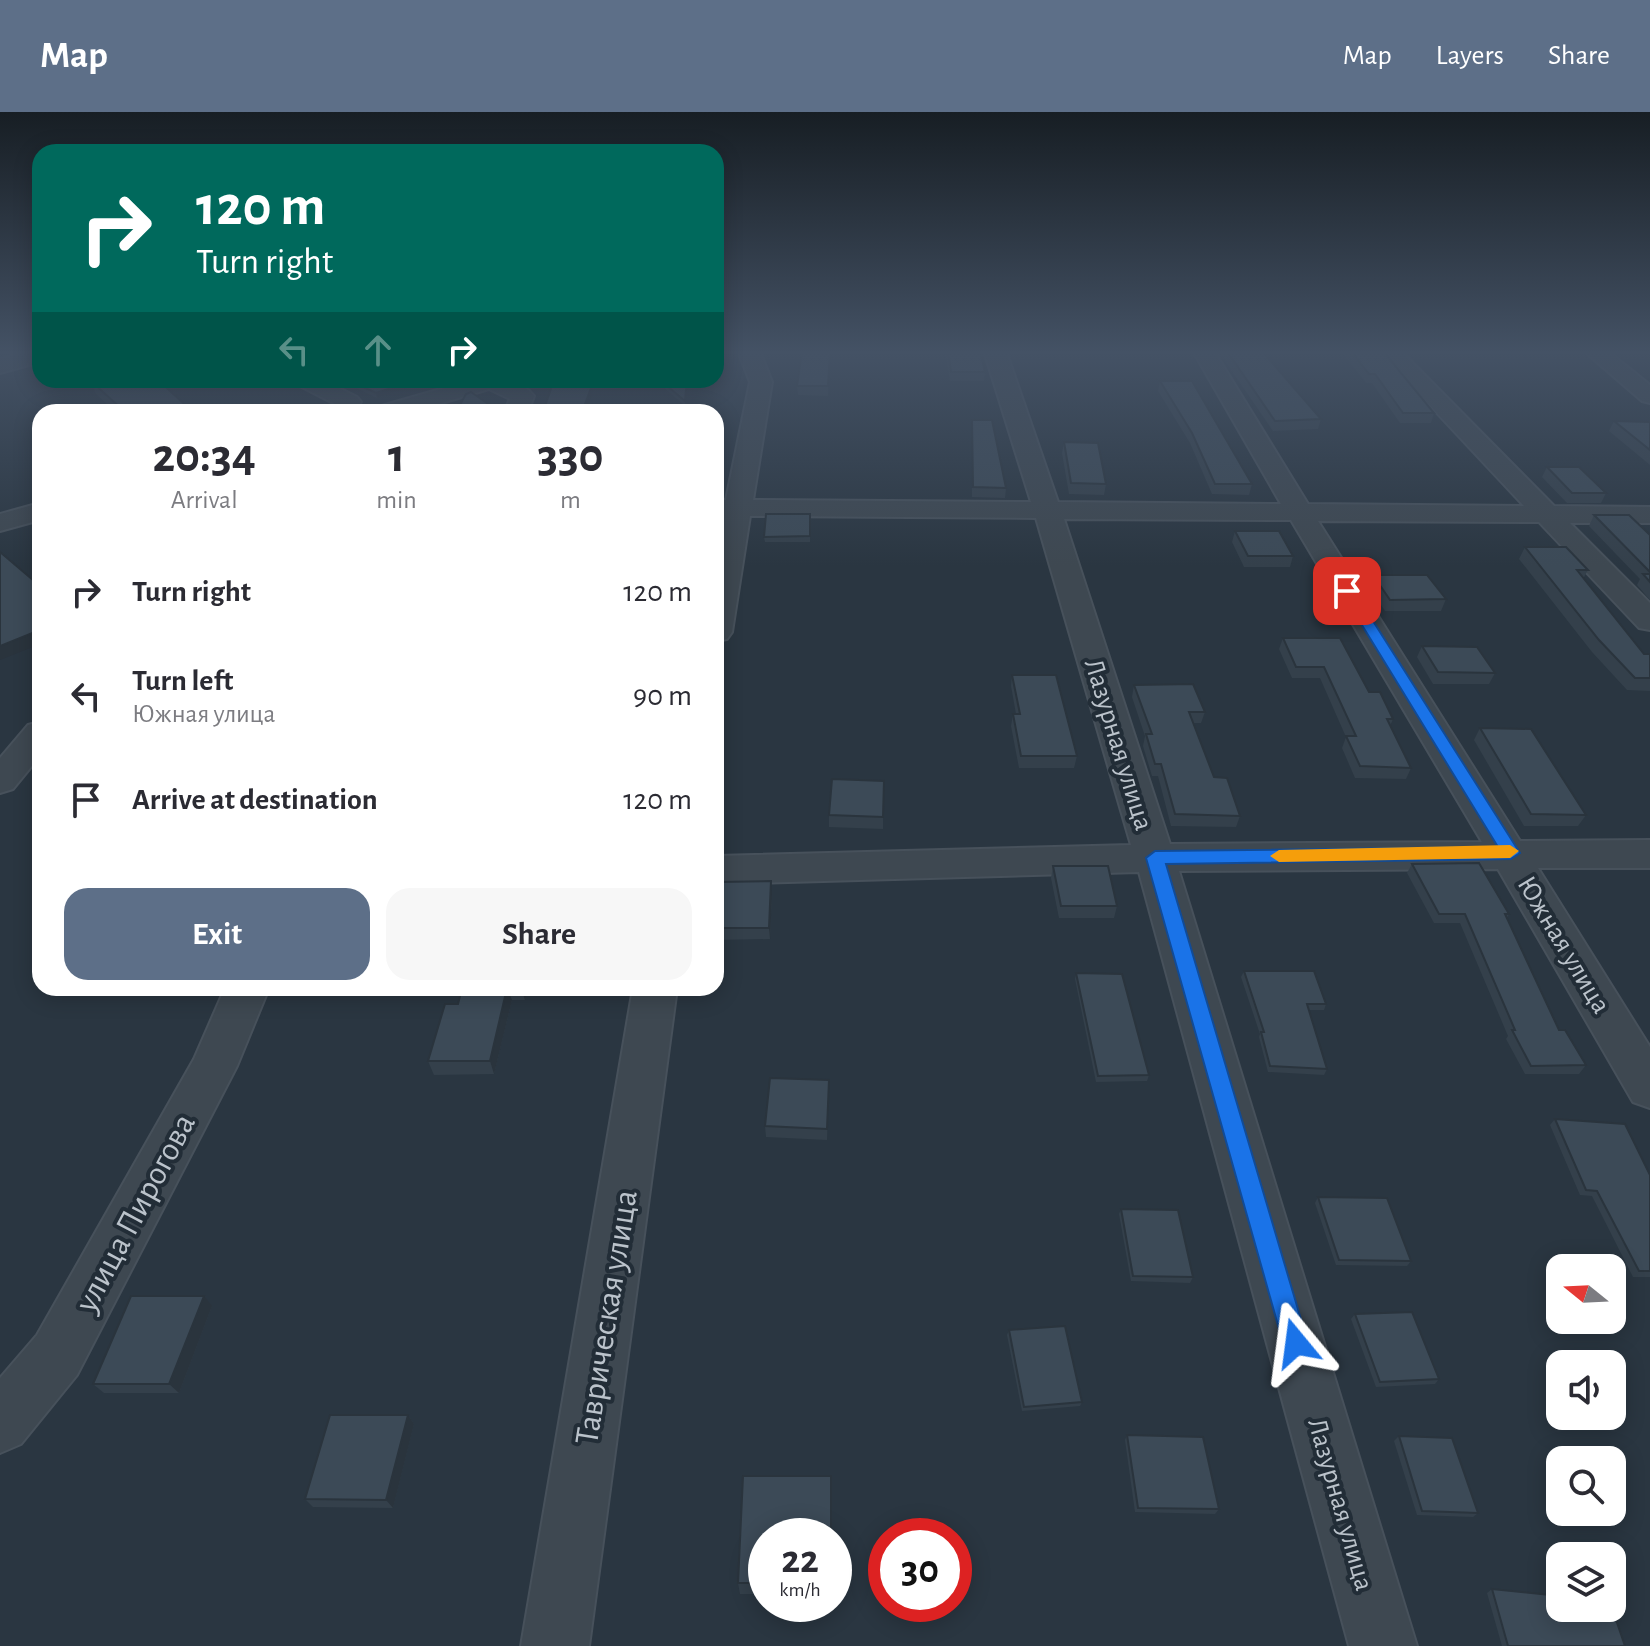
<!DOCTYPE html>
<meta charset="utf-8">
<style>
:root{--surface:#fff;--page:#f7f7f7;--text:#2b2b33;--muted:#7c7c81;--accent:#5d6f88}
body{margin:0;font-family:"Alegreya Sans",sans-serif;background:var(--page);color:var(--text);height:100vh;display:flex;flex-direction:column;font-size:30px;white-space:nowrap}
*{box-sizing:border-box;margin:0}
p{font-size:26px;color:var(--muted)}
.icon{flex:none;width:44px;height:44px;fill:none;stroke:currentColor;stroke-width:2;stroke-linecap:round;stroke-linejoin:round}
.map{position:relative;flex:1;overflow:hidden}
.drawer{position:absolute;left:32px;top:292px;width:692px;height:592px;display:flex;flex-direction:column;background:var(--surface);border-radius:24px;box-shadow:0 4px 20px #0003}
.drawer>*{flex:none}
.guide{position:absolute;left:32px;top:32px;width:692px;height:244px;border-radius:24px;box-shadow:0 4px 20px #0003;background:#00695c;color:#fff;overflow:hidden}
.needle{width:52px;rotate:288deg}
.buttons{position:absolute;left:1546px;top:1142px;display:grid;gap:16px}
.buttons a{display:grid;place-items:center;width:80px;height:80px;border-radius:16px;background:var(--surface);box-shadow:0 4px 20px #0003;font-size:40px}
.speed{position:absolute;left:748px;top:1406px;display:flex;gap:16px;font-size:40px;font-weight:700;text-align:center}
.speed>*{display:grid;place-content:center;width:104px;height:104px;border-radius:50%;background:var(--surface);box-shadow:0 4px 20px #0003;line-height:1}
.speed small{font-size:20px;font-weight:400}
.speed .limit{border:12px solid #d22;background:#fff;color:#111}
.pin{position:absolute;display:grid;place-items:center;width:68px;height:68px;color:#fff;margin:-34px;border-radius:16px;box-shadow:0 4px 12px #0006}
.me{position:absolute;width:88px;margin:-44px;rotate:344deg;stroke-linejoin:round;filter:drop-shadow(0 0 6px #0008)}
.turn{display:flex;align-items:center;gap:28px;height:168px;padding:0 32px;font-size:36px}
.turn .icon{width:104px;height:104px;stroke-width:2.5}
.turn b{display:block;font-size:56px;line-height:68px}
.lanes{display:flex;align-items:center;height:76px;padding:0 32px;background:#0003;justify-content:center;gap:40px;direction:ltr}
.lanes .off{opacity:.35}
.eta{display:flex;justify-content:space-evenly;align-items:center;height:136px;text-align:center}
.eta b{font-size:48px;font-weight:700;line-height:56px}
.button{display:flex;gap:16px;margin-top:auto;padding:16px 32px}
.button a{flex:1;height:92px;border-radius:24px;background:var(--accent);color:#fff;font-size:32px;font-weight:700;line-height:92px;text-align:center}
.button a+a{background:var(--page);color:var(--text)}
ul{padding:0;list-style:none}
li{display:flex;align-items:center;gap:24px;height:104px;padding:0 32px}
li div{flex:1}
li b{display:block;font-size:30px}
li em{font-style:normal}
header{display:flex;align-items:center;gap:48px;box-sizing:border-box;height:112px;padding:0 40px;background:var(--accent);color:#fff}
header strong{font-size:38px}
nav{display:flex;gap:44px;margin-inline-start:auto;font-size:28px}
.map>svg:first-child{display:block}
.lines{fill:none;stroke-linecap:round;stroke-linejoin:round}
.minor-casing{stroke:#47515b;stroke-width:4}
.minor{fill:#3e4851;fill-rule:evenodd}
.wall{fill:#34404b}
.shaded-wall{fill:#2a343d}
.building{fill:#3c4a57;stroke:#2a343d;stroke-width:2}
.route{fill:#1a73e8;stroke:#114b97;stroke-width:2}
.slow{fill:#f59e0b}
.labels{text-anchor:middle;stroke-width:8;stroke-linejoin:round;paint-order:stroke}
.street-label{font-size:28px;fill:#bbc3cb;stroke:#222d37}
.near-street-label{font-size:34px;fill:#bbc3cb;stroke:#222d37}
</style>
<header>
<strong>Map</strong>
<nav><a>Map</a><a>Layers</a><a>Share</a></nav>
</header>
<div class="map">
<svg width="1650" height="1534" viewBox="0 0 1650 1534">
<rect width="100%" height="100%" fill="#2a3641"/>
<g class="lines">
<g class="minor-casing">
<g id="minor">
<polygon points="29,239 40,239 40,250 0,261 0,247"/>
<path d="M738 239H760L772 270 753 388 1031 390 984 239H1006L1058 390 1281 392 1193 239H1214L1308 392 1524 394 1379 239H1401L1554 394 1650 395V411H1570L1650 491V518L1639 516 1539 410 1318 409 1520 729 1650 728V756H1538L1650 935V996L1633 990 1498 757 1179 759 1417 1534H1349L1139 760 716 772V744L1131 733 1036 406 750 404 732 520 727 527 716 529V441L723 404H716V388H726L750 270ZM1064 407 1291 408 1482 730 1170 732Z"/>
<polygon points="1584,239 1608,239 1650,273 1650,291 1642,289"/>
<polygon points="295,268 323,268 357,285 361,290 353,300 328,300 335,292 298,273"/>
<path d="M472 268C495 268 519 265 534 284L528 300H504L510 287 489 277 411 300H374L378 295Z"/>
<polygon points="40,391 40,408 0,419 0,402"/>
<polygon points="40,610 40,644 13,677 0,681 0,646 28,613"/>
<polygon points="225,876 269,876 237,954 77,1263 21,1332 0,1341 0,1266 37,1223 194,947"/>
<polygon points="633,876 677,876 589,1534 521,1534"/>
</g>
</g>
<use href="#minor" class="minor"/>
</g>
<g class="wall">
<polygon points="830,239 828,284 798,283 797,274"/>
<polygon points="945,239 980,239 985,260 984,269 950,269"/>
<polygon points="1221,239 1262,239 1321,307 1318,317 1273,319 1220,242"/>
<polygon points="1341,239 1383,239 1434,301 1431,311 1400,311 1372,271 1366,271"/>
<polygon points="347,268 410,270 411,275 377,286 348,272"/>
<polygon points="660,268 688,268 685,294 661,273"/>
<polygon points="91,269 193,300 116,300 96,282"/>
<polygon points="1160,269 1252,372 1249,383 1212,382 1190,331 1158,279"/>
<polygon points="972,308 1006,376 1005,386 972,385"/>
<polygon points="1614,309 1650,310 1650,353 1609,319"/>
<polygon points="1064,330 1106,372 1104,383 1069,382 1062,341"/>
<polygon points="1547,355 1606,381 1601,391 1567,391 1542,365"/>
<polygon points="810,402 810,430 765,430 764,425"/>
<polygon points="1594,403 1650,423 1650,488 1637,473 1640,467 1589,414"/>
<polygon points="1235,419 1293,444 1290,455 1244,455 1232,430"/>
<polygon points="1525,435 1588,458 1583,467 1644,542 1650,542 1650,579 1627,578 1592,540 1519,447"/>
<polygon points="1373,463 1446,487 1441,499 1385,499 1369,474"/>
<polygon points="1283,526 1369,580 1393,607 1390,614 1411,656 1406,667 1355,666 1342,636 1346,625 1320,566 1292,566 1279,537"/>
<polygon points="1422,534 1495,561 1489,572 1433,572 1417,545"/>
<polygon points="1012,563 1077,644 1074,656 1019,656 1011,614 1013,602 1016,602 1011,574"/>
<polygon points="1134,573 1205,600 1201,611 1194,611 1214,665 1240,704 1236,715 1171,714 1158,664 1152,664 1143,634 1145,624 1132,585"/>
<polygon points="1480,616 1586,703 1578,714 1524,714 1474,628"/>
<polygon points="829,703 883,705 883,717 829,715"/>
<polygon points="1412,752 1509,802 1507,806 1559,918 1586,953 1579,962 1525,962 1506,927 1508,924 1460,811 1434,811 1407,761"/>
<polygon points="1053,754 1117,794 1114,806 1059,806 1051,766"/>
<polygon points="772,781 770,827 716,828 716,798"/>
<polygon points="1244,859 1326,892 1324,898 1309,898 1327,957 1324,963 1268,960 1259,925 1260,922 1241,865"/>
<polygon points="1076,861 1149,963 1147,969 1096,970 1075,867"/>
<polygon points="462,876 528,876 525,888 512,888 494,962 434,963 428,949 458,892"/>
<polygon points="829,968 827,1028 766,1025 765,1014"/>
<polygon points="1555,1007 1650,1063 1650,1165 1633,1165 1592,1084 1580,1083 1550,1013"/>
<polygon points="1318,1085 1411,1149 1407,1154 1336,1153 1315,1091"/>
<polygon points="1121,1097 1193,1165 1190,1171 1131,1169 1119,1102"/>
<polygon points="212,1194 179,1281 104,1281 93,1272"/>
<polygon points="1355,1202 1439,1267 1435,1272 1376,1275 1351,1207"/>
<polygon points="1009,1218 1082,1290 1080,1294 1022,1299 1007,1223"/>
<polygon points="408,1303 414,1312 393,1396 313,1395 305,1387"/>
<polygon points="1127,1323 1219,1397 1215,1402 1135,1400 1125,1328"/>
<polygon points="1399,1324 1478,1401 1473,1405 1417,1403 1394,1329"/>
<polygon points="766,1424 766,1482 740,1482 738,1471"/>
<polygon points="1492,1477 1625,1534 1502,1534 1487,1481"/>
</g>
<g class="shaded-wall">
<polygon points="410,270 411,275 377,286 376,281"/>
<polygon points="591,276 592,283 586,300 582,300"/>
<polygon points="40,518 40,532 0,548 0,534"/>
<polygon points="771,769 772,781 770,827 769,816"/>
<polygon points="507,876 512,888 494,962 490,949"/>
<polygon points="521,876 528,876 525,888"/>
<polygon points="204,1184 212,1194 179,1281 169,1272"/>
<polygon points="408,1303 414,1312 393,1396 386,1388"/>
</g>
<g class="building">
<polygon points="802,239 830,239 828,274 797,274"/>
<polygon points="948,239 980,239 985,260 951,260"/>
<polygon points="1227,239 1262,239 1321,307 1275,309"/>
<polygon points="1351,239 1383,239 1434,301 1403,301 1375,262 1369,262"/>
<polygon points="95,268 158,268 193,300 125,300 91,269"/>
<polygon points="348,268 406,268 410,270 376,281"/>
<polygon points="554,268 584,268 591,276 582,300 543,300"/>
<polygon points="661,268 687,268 685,289 660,268"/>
<polygon points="1160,269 1192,269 1252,372 1215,372 1192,321"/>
<polygon points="471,280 491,294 488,300 456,300 466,282"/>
<polygon points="972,308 992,308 1006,376 973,375"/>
<polygon points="1614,309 1650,310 1650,338"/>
<polygon points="1064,330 1098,331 1106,372 1071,371"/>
<polygon points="1547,355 1579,355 1606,381 1572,381"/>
<polygon points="766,402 810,402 810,424 764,425"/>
<polygon points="1594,403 1629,403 1650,423 1650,460"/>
<polygon points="1235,419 1279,419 1293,444 1248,444"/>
<polygon points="1525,435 1566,435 1588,458 1577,458 1644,542 1650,542 1650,566 1635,566 1599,528"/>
<polygon points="0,440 40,474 40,518 0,534"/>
<polygon points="1643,462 1650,462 1650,470"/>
<polygon points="1373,463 1427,463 1446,487 1390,488"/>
<polygon points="1283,526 1340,526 1369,580 1380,580 1393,607 1387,607 1411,656 1360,654 1346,624 1356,624 1324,555 1296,555"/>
<polygon points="1422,534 1477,535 1495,561 1438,560"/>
<polygon points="1012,563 1056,563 1077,644 1021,644 1013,602 1020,602"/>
<polygon points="1193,572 1205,600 1189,600 1214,665 1227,666 1240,704 1175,702 1161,652 1155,652 1146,622 1152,622 1134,573"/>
<polygon points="1480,616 1531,617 1586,703 1531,702"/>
<polygon points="832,667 884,669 883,705 829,703"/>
<polygon points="1479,751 1509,802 1505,802 1559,918 1565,918 1586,953 1531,954 1512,918 1515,918 1465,802 1439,802 1412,752"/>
<polygon points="1053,754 1108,754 1117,794 1061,794"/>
<polygon points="771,769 769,816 716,816 718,770"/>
<polygon points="1244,859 1314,859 1326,892 1307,892 1327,957 1270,954 1261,920 1264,920"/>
<polygon points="1076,861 1122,862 1149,963 1098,964"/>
<polygon points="462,876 507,876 490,949 428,949 445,892 458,892"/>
<polygon points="770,966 829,968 827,1017 765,1014"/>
<polygon points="1555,1007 1625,1012 1650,1063 1650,1159 1639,1159 1597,1079 1586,1078"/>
<polygon points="1318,1085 1387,1086 1411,1149 1339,1148"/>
<polygon points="1121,1097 1178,1098 1193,1165 1133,1164"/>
<polygon points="131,1184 204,1184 169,1272 93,1272"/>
<polygon points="1412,1200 1439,1267 1380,1270 1355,1202"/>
<polygon points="1065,1214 1082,1290 1024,1295 1009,1218"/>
<polygon points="330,1303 408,1303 386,1388 305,1387"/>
<polygon points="1127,1323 1203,1325 1219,1397 1138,1396"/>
<polygon points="1399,1324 1452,1326 1478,1401 1422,1399"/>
<polygon points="743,1364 831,1364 831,1424 766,1424 766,1471 738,1471"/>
<polygon points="1492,1477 1560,1484 1560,1496 1612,1496 1625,1534 1508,1534"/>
</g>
<linearGradient id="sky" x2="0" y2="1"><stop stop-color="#171e24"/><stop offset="0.53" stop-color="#445265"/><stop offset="1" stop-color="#445265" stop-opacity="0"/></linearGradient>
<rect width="1650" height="454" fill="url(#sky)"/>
<polygon class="route" points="1347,475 1354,479 1520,741 1511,747 1166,752 1308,1231 1305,1240 1296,1244 1287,1240 1283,1231 1146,746 1155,739 1498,735 1341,479"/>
<polygon class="slow" points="1510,733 1519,739 1510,746 1279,750 1270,744 1279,738"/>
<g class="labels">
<g class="street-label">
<text transform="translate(1120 632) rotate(73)" y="10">Лазурная улица</text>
<text transform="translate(1565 832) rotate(59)" y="10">Южная улица</text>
<text transform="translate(1342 1392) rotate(74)" y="10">Лазурная улица</text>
</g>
<g class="near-street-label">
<text transform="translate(134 1100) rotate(-62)" y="12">улица Пирогова</text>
<text transform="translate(605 1205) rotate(-81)" y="12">Таврическая улица</text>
</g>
</g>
</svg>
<div class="buttons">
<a><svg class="needle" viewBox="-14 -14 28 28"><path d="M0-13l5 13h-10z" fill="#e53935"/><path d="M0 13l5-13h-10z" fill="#7c7c81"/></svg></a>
<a><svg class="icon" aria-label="sound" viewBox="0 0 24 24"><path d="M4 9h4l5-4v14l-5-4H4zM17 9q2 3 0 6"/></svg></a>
<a><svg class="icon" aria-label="search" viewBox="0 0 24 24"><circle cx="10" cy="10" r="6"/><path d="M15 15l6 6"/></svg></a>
<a><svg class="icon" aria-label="layers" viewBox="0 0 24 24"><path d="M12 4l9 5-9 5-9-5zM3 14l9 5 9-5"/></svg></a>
</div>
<div class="speed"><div>22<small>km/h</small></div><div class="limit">30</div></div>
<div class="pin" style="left:1347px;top:479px;background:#d93025"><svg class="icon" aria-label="arrive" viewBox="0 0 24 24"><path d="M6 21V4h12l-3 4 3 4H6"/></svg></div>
<svg class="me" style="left:1296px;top:1231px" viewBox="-20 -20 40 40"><path d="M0-17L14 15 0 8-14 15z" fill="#1a73e8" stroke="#fff" stroke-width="4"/></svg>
<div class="guide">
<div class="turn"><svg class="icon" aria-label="right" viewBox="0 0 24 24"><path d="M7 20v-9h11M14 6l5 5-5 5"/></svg><div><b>120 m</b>Turn right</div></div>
<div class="lanes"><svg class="icon off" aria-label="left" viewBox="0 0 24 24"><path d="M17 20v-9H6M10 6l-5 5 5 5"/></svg><svg class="icon off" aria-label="ahead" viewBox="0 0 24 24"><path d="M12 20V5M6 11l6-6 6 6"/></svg><svg class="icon" aria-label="right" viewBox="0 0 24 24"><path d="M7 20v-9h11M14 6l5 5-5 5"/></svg></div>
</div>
<section class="drawer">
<div class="eta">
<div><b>20:34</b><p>Arrival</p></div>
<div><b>1</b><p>min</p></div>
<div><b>330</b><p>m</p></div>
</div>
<ul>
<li><svg class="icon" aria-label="right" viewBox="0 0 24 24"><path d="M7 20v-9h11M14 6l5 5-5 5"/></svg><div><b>Turn right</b></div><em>120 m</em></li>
<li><svg class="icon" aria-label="left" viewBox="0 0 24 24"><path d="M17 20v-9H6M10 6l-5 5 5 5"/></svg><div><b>Turn left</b><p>Южная улица</p></div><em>90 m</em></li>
<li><svg class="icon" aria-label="arrive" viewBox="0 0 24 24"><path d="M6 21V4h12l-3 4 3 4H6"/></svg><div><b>Arrive at destination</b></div><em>120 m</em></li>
</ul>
<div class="button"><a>Exit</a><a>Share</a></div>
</section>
</div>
